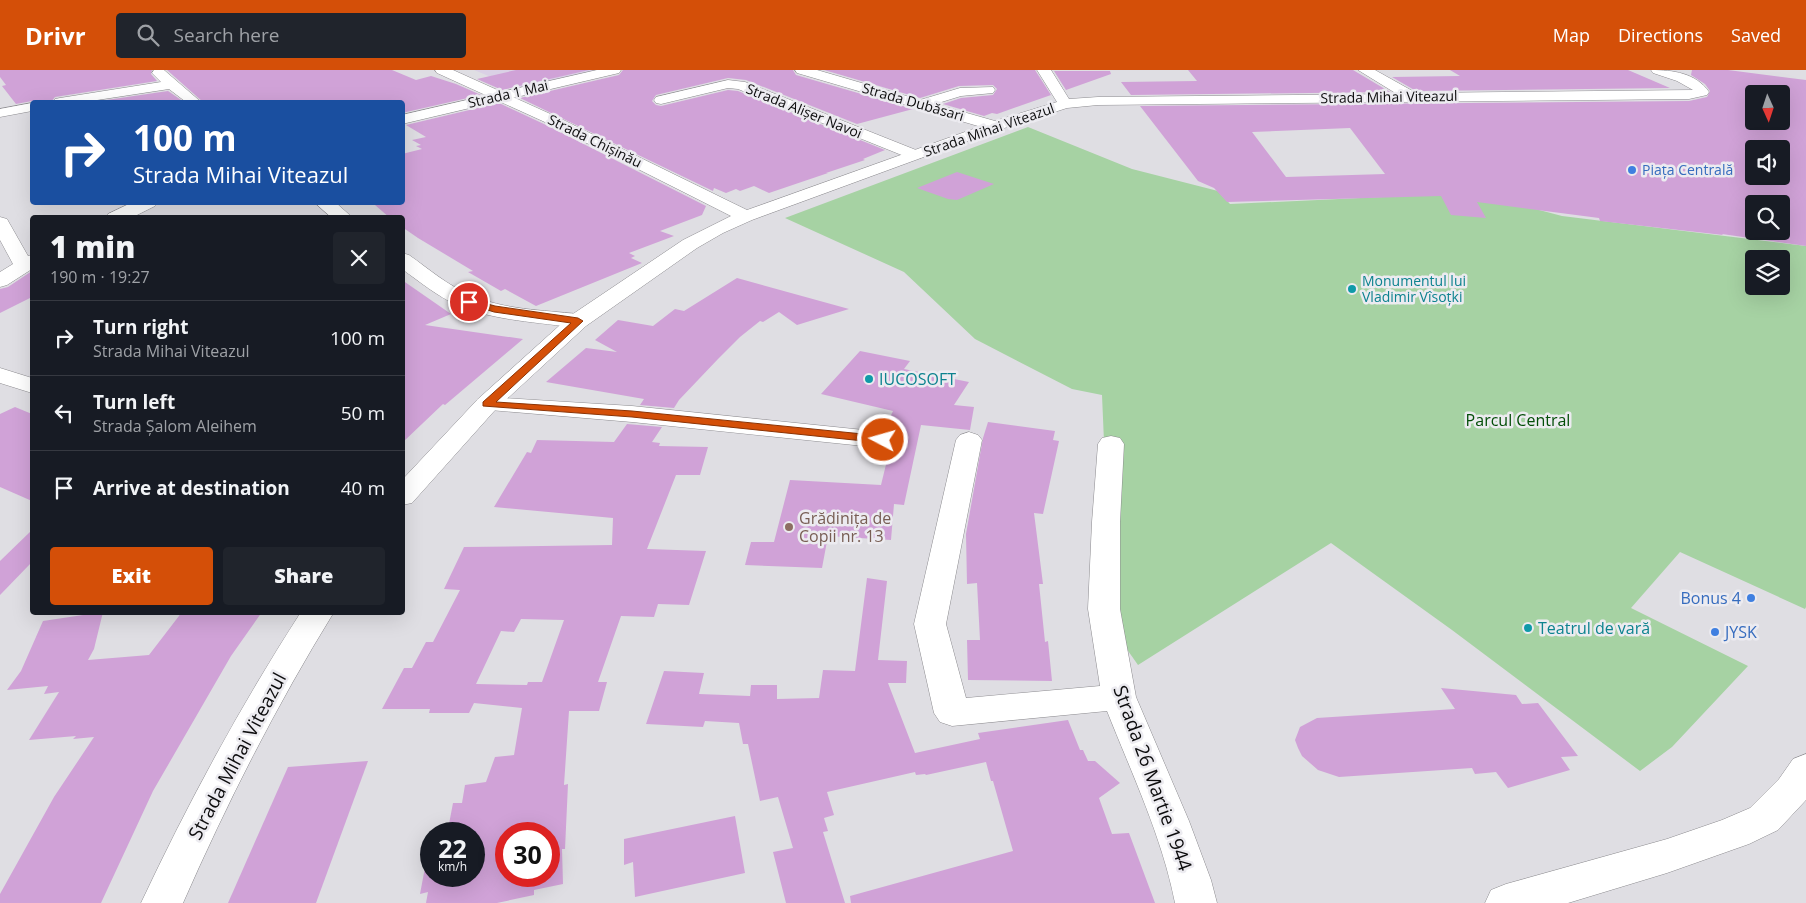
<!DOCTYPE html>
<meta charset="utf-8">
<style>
:root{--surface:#171b24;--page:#20242c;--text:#f1f3f6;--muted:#9ea1a6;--line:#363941;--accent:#d44f08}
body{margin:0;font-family:"Open Sans",sans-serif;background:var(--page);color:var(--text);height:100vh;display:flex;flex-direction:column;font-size:19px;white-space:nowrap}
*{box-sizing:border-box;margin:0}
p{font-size:16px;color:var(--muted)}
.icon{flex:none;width:28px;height:28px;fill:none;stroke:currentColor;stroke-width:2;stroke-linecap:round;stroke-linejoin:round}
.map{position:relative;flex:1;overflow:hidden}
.panel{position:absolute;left:30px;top:145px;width:375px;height:400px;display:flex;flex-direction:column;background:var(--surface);border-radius:5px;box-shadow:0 5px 20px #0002}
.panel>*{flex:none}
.hud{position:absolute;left:30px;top:30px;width:375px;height:105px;border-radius:5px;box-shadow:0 5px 20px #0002;background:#1a4fa0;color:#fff;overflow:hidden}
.needle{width:32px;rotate:177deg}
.buttons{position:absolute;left:1745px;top:15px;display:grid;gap:10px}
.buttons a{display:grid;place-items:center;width:45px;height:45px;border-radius:5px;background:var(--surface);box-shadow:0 5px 20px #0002;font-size:25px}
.speed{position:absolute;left:420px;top:752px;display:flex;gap:10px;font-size:25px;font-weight:700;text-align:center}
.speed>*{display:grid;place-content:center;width:65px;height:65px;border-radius:50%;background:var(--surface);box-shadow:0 5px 20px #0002;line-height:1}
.speed small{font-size:12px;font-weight:400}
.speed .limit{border:8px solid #d22;background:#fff;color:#111}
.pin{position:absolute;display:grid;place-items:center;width:42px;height:42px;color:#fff;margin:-21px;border:2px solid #fff;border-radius:50%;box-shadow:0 1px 5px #0007}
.me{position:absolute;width:55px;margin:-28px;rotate:276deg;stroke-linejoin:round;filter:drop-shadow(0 0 4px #0008)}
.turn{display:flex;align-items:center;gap:18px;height:105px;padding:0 20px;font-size:22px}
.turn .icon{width:65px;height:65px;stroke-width:2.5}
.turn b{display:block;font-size:35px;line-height:42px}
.round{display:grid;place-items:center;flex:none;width:52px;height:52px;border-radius:5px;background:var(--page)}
.overview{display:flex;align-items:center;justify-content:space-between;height:85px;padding:0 20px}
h1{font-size:30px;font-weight:800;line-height:38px}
.cta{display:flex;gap:10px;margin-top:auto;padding:10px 20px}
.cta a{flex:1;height:58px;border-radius:5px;background:var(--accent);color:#fff;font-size:20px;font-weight:800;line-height:58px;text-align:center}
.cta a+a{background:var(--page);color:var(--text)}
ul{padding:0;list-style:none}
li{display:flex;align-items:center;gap:15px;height:75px;padding:0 20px;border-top:1px solid var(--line)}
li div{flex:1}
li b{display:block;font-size:19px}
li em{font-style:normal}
header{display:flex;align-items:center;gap:30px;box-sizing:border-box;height:70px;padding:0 25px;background:var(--accent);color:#fff}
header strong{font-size:24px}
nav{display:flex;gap:28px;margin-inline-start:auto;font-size:18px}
.search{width:350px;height:45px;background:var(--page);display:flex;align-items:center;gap:12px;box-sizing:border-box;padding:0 18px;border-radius:5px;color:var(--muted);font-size:19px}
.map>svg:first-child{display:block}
.education{fill:#dad0e5}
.green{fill:#a6d2a3;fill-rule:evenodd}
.building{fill:#d0a2d7;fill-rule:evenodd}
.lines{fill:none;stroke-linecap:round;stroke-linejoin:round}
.street-casing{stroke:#8c8b8f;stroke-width:1}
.secondary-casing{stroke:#8c8b8f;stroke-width:1}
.street{fill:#fff;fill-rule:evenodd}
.secondary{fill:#fff;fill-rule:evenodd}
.route{fill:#d44f08;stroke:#8a3305}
.shop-dot{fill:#3f7fe0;stroke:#ecebf0;stroke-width:2}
.culture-dot{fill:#0f9aa8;stroke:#ecebf0;stroke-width:2}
.education-dot{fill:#8d6e63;stroke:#ecebf0;stroke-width:2}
.labels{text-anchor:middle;stroke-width:5;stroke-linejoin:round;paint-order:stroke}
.far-street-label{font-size:14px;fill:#0c0c0d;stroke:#ecebf0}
.far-shop-label{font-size:14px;fill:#366cbe;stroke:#ecebf0;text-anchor:start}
.far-culture-label{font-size:14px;fill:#0d838f;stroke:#ecebf0;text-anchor:start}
.culture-label{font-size:16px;fill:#0d838f;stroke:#ecebf0;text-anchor:start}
.park-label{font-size:16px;fill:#034e08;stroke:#ecebf0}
.education-label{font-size:16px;fill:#785e54;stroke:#ecebf0;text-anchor:start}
.shop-label{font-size:16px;fill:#366cbe;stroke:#ecebf0;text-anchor:end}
.near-street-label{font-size:19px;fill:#0c0c0d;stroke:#ecebf0}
</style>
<header>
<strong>Drivr</strong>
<div class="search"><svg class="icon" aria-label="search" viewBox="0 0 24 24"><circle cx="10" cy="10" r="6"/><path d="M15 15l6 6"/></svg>Search here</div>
<nav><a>Map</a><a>Directions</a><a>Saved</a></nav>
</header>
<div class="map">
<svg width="1806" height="833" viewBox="0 0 1806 833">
<rect width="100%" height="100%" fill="#dfdee3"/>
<polygon class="education" points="474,0 596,0 518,18"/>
<path class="green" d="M1028 57 1132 99 1218 121 1230 134 1403 126 1463 120 1562 146 1806 176V537L1805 539 1680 482 1631 538 1748 596 1672 677 1640 701 1452 560 1331 473 1138 595 1112 558 1102 325 1072 319 975 269 904 202 785 148ZM1754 189H1781V216H1754Z"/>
<g class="building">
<polygon points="0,0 152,0 151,4 157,11 55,27 51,32 32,31 16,34 2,16 6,15 0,7"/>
<polygon points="167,0 392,0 416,10 431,6 456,14 481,25 402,43 402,32 203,32"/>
<polygon points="516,0 589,0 502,20 477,9"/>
<polygon points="623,0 793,0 796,5 913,39 857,54 746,10 728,8 656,25 652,31 656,35 661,36 728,20 738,21 885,80 863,89 865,90 826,103 828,103 769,123 754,116 740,121 736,119 726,123 714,118 713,121 520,28 619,5"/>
<polygon points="824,0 1035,0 1051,25 997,44 992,43 984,46 943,34 961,28 993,25 997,19 993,15 959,16 920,28"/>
<polygon points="1188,0 1353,0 1390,22 1131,25 1121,12 1197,11"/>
<polygon points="1450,0 1628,0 1670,18 1416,21 1392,7 1460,6"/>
<path d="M1692 0H1728L1806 10V176L1722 164 1723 165 1600 151 1599 148 1477 132 1486 148 1451 145 1441 126 1227 132 1214 118 1198 111 1140 36 1689 31 1707 27 1710 21 1705 14 1691 5ZM1754 24H1781V51H1754ZM1350 58 1385 104 1286 107 1252 62ZM1754 79H1781V106H1754ZM1754 134H1781V161H1754Z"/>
<polygon points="1054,1 1110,1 1111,4 1066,20"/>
<polygon points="168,21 184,32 93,32"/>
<polygon points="499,33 546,55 706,136 702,145 660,161 674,166 629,183 635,186 631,188 642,193 536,236 505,219 501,221 468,202 473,201 418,168 402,157 402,148 390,148 375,135 384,132 402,132 402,84 422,79 416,76 421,75 412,70 426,67 406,55"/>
<polygon points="957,102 994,114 957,130 948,129 917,118"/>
<polygon points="32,201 32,227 0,243 0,219 8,217"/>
<polygon points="737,208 849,239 797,255 779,242 763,252 760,251 740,267 718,289 679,330 674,338 640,335 644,329 546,312 586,278 617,282 595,270 618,250 653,256 675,239 684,241"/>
<polygon points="402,210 451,244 425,255 523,269 445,335 443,334 402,373"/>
<polygon points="860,281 910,291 904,299 969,312 954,335 974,337 970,360 921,355 904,435 894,434 891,470 828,466 822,498 745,495 751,472 774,472 790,410 881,415 890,378 898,370 893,364 895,355 887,354 893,341 821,324"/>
<polygon points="15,337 32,344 32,431 0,417 0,344"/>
<polygon points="988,352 1055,361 1053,370 1059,371 1043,444 1034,443 1043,514 1039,514 1045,572 1048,571 1052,611 968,610 967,570 980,570 977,513 967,514 966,464 983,368"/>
<path d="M627 354 662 357 652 372 660 373 659 376 708 377 700 405H676L647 479 706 481 689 535 658 534 654 547 621 546 598 612H607L599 641H569L564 715 568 714 565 779H562L563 814 534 820V825L497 833H426L428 822 420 824 430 771 431 806H474V764H439L440 756 449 754 453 733H462L465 715 486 712 495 687 514 685 522 638 474 633 469 643H429L430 639H382L404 598H412L426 572H433L460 520 444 519 464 477 612 475 613 448 494 437 527 382 531 383 537 370 614 372ZM521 549 564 550 542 612H528L527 615 476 614 501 561 514 562ZM506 764H549V806H506Z"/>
<polygon points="32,460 32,492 0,525 0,491"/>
<polygon points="867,508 887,511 878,590 907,591 906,613 888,613 915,683 980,669 978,663 1068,650 1080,680 1083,680 1088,691 1095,691 1120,713 1099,728 1112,764 1129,763 1155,833 851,833 850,826 1013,781 993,711 991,711 986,692 926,705 925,704 916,705 915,702 827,722 834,745 824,748 828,761 823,762 845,833 786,833 773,782 793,778 778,727 760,731 748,674 743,674 739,653 705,651 703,657 646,654 664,601 704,603 699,624 750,626 751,615 777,615 777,629 819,628 823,600 855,601"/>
<polygon points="103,542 94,579 88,590 149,585 182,542 262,542 231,586 153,721 101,833 0,833 0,824 54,727 94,667 73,669 76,666 29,670 59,622 44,624 48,616 7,620 21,601 43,551"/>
<polygon points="1441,618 1516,625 1522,634 1538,633 1578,686 1561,687 1570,700 1508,718 1496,702 1475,704 1472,698 1339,707 1318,700 1302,686 1298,678 1295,670 1300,657 1317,648 1455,639"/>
<polygon points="368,691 316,833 228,833 288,697"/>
<polygon points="735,746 745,803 635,827 633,792 624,795 624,769"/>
</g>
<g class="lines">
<g class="street-casing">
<g id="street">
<polygon points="154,0 164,0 201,32 186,32 169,19 84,32 53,32 55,29 60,28 161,12 152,3"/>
<polygon points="597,0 621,0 619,3 402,54 402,45"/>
<path d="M795 0H817L920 30 960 18 993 17 995 20 993 23 961 26 935 34 995 51 1057 32 1037 0H1051L1069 29 1098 27 1397 24 1358 0H1375L1416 23 1693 20 1677 11 1653 3 1651 0C1673 0 1696 3 1709 22L1707 25 1689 29 1098 35 1067 38 995 61 797 3Z"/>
<polygon points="728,10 745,12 921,82 923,85 921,88 909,88 738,19 728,18 661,34 656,33 654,30 656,27"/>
<polygon points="32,33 32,41 0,47 0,39"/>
<polygon points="133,132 158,132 155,136 131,148 106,148 108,144"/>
<polygon points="314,132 335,132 353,148 332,148"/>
<polygon points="0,147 7,149 28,186 32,185 32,199 7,215 0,217 0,202 13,194 0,170"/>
<path d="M402 183 409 185C429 199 448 216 471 225 504 240 543 240 578 244L586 246 589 251 586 256 578 258C538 252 495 251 457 235 437 226 420 212 402 199Z"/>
<polygon points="0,298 32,308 32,323 0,313"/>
<polygon points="487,327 632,336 883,362 892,365 896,370 892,375 883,378 632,352 478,339 475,334 478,329"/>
<path d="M969 362 978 365 982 370 946 554 966 628 1100 616 1088 539 1092 452 1098 374 1102 368 1111 366 1120 368 1124 374 1120 452V539L1136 627 1189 751 1211 810 1217 833H1175C1162 767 1132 704 1107 641L952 656 940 652 934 643 914 554 956 370 960 365Z"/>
<polygon points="1806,684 1806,730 1778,760 1749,774 1667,803 1568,833 1485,833 1491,820 1506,814 1667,769 1722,750 1750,738 1779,709 1793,689"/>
</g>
</g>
<g class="secondary-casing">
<g id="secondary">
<polygon points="435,0 453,0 557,47 747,140 990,53 1000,53 1003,56 1000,59 752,150 723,163 697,178 586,256 496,339 412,433 402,435 402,410 478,329 570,246 683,170 731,146 547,53 437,3"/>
<path d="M301 542H334C276 636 227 733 183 833H141C188 733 241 635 301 542Z"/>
</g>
</g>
<use href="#street" class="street"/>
<use href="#secondary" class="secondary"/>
</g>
<polygon class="route" points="469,229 495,236 578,248 583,251 496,332 632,341 883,366 888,370 883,373 632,347 483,336 483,332 571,253 494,242 466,233 464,232"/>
<g class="shop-dot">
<circle cx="1632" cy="100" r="5"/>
<circle cx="1751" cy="528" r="5"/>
<circle cx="1715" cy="562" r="5"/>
</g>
<g class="culture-dot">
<circle cx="1352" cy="219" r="5"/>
<circle cx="869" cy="309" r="5"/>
<circle cx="1528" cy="558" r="5"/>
</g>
<circle class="education-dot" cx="789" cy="457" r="5"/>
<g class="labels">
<g class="far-street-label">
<text transform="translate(508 24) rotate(-13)" y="5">Strada 1 Mai</text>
<text transform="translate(1389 27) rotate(-1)" y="5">Strada Mihai Viteazul</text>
<text transform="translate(913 32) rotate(16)" y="5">Strada Dubăsari</text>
<text transform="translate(804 41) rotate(22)" y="5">Strada Alișer Navoi</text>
<text transform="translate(989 60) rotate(-19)" y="5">Strada Mihai Viteazul</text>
<text transform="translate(595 71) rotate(26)" y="5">Strada Chișinău</text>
</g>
<g class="far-shop-label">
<text x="1642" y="105">Piața Centrală</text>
</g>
<g class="far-culture-label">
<text x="1362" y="216">Monumentul lui<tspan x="1362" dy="16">Vladimir Vîsoțki</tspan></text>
</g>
<g class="culture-label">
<text x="879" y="315">IUCOSOFT</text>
<text x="1538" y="564">Teatrul de vară</text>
</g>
<g class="park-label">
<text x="1518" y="356">Parcul Central</text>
</g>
<g class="education-label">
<text x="799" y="454">Grădinița de<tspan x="799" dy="18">Copii nr. 13</tspan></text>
</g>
<g class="shop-label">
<text x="1741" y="534">Bonus 4</text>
<text x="1725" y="568" text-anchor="start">JYSK</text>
</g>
<g class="near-street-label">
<text transform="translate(237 686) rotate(-62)" y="7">Strada Mihai Viteazul</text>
<text transform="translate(1153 708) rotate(70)" y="7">Strada 26 Martie 1944</text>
</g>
</g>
</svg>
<div class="buttons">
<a><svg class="needle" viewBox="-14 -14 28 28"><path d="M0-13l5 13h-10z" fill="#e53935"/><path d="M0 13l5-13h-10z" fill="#9ea1a6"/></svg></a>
<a><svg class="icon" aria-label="sound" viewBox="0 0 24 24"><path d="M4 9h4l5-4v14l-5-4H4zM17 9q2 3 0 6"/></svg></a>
<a><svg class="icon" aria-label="search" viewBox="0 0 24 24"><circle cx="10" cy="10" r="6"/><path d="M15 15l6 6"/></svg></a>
<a><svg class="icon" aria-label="layers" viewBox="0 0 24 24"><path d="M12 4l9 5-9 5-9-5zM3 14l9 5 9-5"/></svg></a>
</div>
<div class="speed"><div>22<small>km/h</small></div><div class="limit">30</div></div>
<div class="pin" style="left:469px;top:232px;background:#d93025"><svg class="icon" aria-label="arrive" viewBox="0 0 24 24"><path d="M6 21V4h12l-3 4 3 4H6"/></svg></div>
<svg class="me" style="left:883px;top:370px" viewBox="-20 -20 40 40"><circle r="17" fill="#d44f08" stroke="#fff" stroke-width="3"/><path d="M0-11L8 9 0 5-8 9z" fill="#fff"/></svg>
<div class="hud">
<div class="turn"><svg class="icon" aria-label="right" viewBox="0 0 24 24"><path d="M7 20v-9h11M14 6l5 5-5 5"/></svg><div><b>100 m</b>Strada Mihai Viteazul</div></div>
</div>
<section class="panel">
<div class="overview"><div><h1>1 min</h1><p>190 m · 19:27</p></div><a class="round"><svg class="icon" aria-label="close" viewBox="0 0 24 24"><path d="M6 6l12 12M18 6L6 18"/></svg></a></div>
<ul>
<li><svg class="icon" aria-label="right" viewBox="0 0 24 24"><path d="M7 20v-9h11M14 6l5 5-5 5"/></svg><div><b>Turn right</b><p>Strada Mihai Viteazul</p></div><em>100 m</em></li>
<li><svg class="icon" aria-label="left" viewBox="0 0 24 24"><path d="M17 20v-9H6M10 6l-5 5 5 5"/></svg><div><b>Turn left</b><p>Strada Șalom Aleihem</p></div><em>50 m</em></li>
<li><svg class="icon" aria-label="arrive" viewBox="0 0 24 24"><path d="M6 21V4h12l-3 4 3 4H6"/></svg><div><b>Arrive at destination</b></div><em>40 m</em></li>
</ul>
<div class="cta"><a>Exit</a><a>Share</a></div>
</section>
</div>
